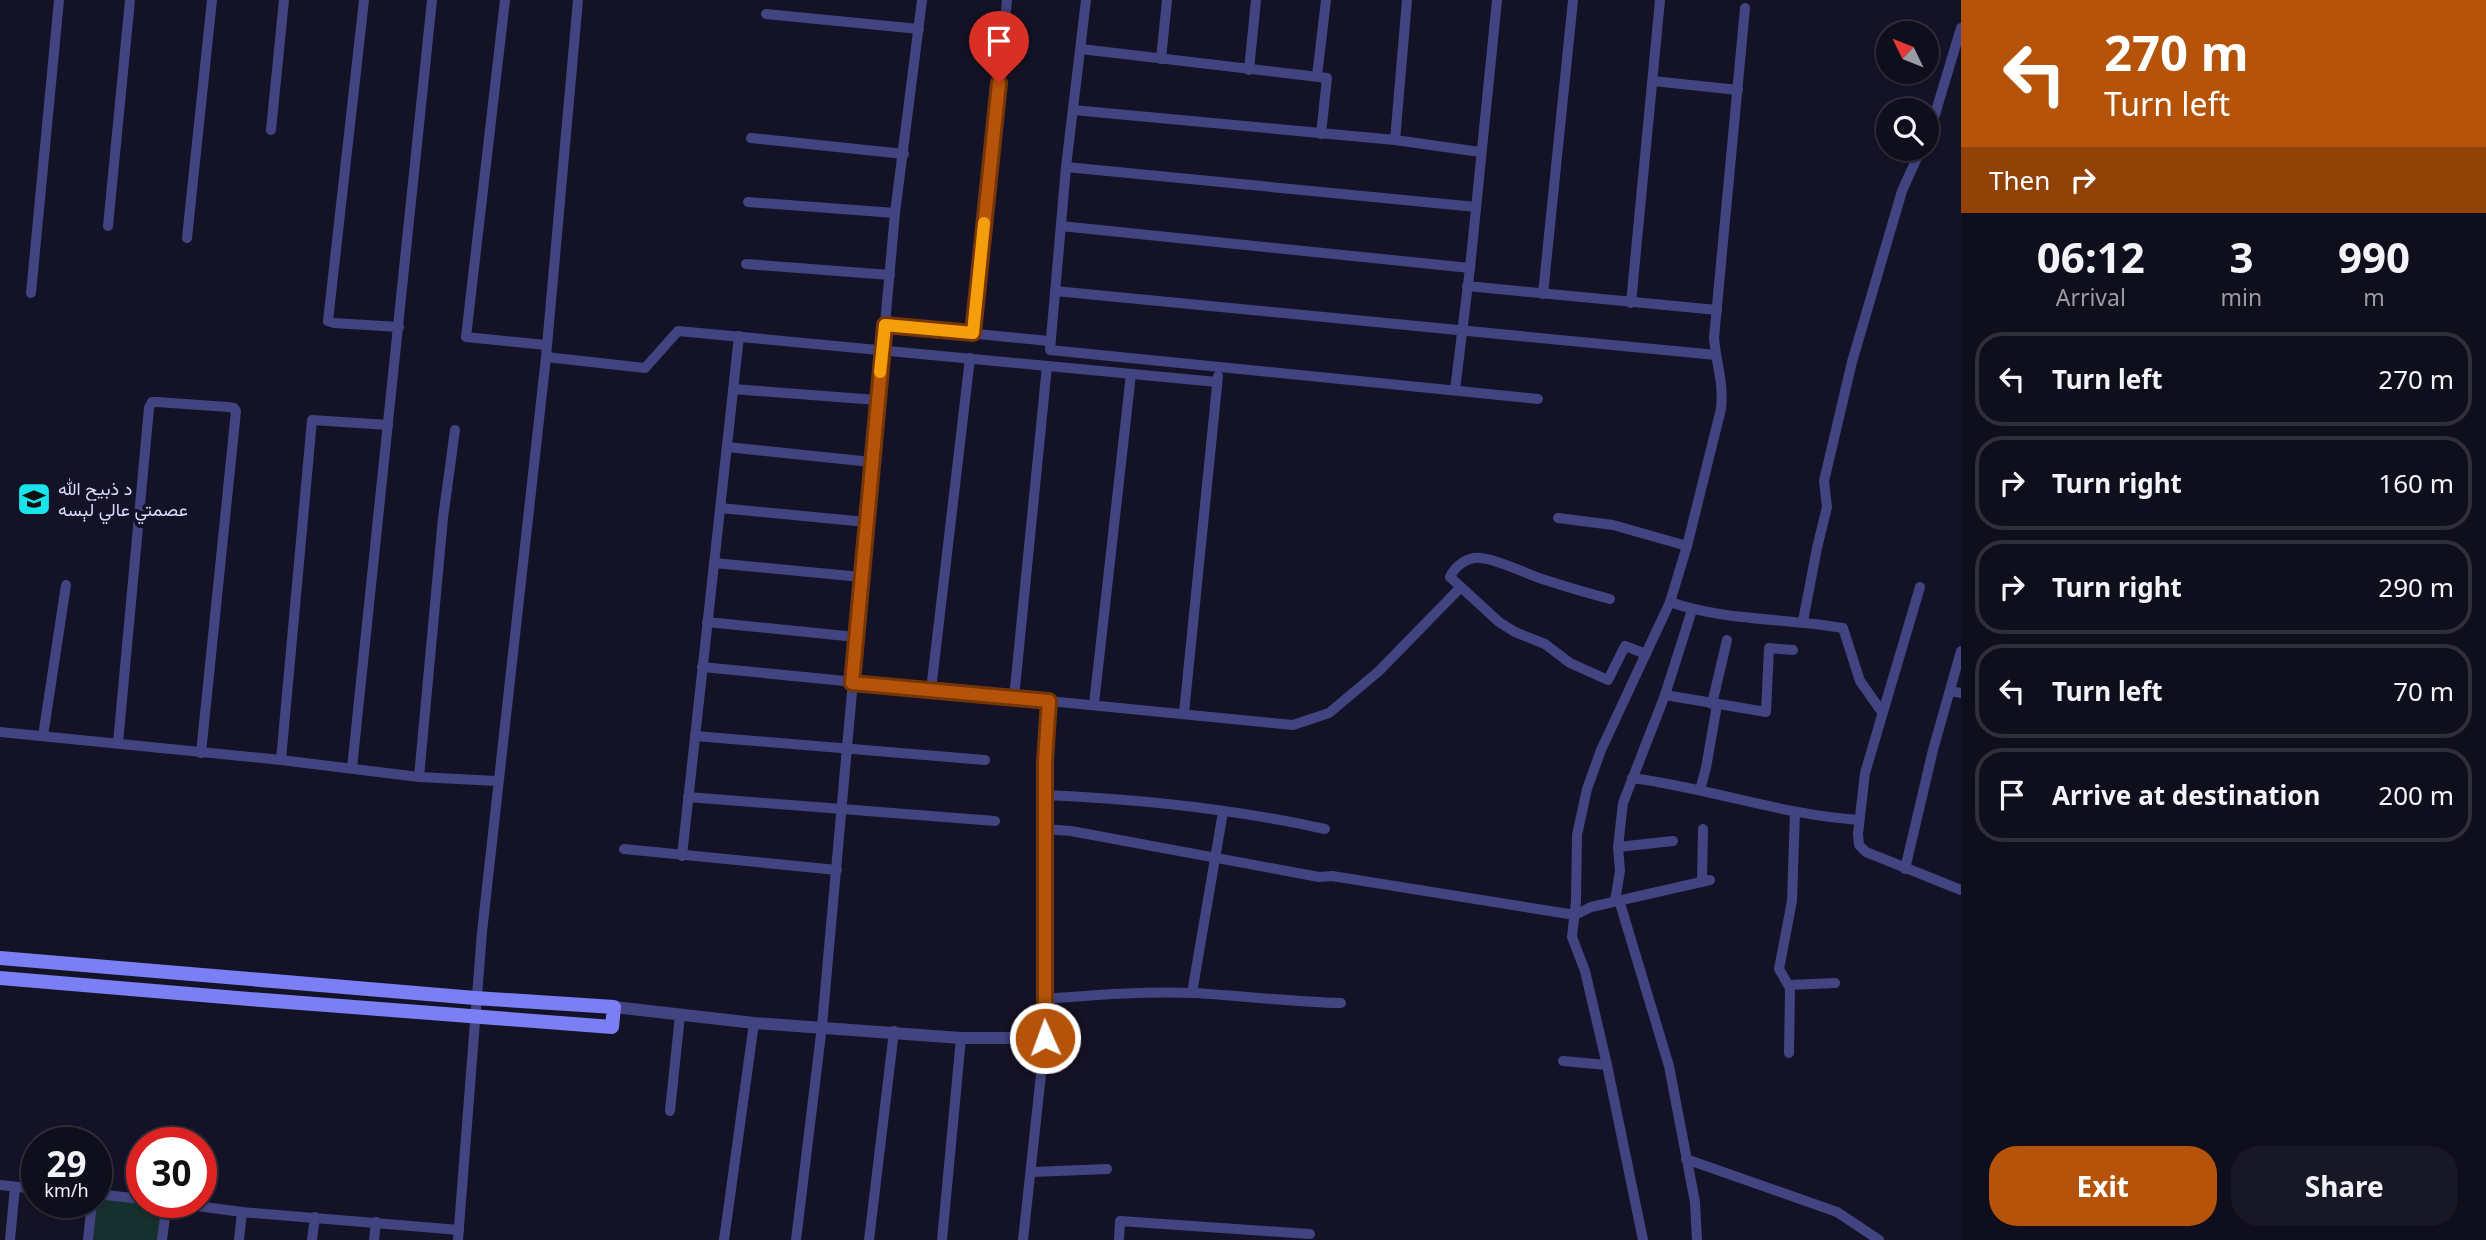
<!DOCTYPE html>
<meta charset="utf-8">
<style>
:root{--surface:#0f0e1c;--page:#181725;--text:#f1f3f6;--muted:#9b9ca3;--line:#2f2e3b;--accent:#b45309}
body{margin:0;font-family:"Noto Sans",Vazirmatn,sans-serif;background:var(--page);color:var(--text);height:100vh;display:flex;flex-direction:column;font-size:26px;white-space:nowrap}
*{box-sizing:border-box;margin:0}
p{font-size:23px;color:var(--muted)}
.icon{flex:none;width:38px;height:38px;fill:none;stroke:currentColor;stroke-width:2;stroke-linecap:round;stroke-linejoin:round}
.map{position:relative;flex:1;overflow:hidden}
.sheet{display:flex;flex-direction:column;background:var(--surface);width:525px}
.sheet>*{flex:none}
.hud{background:#b45309;color:#fff;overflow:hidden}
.needle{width:46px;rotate:313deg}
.controls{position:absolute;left:1876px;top:21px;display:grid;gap:14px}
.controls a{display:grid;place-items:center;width:63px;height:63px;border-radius:50%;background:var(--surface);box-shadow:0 2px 5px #0004,0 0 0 2px var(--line);font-size:35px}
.speed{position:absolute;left:21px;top:1127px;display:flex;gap:14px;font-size:35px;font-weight:700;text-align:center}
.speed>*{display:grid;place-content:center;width:91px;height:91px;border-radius:50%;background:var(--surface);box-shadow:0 2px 5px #0004,0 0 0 2px var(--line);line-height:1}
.speed small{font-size:18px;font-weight:400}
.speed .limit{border:10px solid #d22;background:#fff;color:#111}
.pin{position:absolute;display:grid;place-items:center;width:60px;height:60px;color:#fff;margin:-72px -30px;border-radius:50% 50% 50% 0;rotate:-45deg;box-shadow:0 0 7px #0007}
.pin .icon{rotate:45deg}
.me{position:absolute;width:77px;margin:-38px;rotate:358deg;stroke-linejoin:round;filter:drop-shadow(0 0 5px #0008)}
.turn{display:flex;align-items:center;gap:24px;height:147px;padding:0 28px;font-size:32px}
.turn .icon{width:91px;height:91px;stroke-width:2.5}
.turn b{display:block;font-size:49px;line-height:60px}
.then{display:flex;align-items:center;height:66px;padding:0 28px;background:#0003;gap:14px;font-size:26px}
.eta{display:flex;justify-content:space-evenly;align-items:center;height:119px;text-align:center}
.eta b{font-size:42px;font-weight:700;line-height:49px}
.primary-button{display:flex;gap:14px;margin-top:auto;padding:14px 28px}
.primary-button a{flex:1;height:80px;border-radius:28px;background:var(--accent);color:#fff;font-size:28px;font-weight:700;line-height:80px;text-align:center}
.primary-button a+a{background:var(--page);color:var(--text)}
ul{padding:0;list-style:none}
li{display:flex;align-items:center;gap:21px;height:94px;margin:0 14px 10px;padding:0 14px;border:4px solid var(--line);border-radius:28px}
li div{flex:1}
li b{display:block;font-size:26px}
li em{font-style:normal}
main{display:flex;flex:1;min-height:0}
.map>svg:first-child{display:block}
.green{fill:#15302d}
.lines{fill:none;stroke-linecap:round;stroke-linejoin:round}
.minor{stroke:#414481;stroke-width:10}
.tertiary{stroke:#414481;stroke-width:12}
.secondary{stroke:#7a80f3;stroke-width:14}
.route-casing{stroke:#753606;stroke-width:18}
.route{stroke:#b45309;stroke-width:12}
.slow{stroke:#f59e0b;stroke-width:12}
.labels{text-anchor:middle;stroke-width:7;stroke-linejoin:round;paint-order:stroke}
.poi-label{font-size:18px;fill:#dcdbfc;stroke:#141226;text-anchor:start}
</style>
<main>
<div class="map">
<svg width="1961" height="1240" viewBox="0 0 1961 1240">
<rect width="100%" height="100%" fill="#141226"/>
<polygon class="green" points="96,1194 142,1202 167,1202 162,1240 88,1240"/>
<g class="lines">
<g class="minor">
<polyline points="364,0 328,321 334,323 399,327"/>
<polyline points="505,0 466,337 546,345"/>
<polyline points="1086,0 1066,167 1050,350 1538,399"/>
<polyline points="766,14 919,29"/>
<polyline points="1081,49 1327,78 1321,134"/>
<polyline points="1161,59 1167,0"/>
<polyline points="1249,70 1256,0"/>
<polyline points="1317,76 1326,0"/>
<polyline points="1653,81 1738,90"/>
<polyline points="1073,110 1395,140 1480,152"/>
<polyline points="271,130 284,0"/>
<polyline points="1927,135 1933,121 1961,28"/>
<polyline points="751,138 904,154"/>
<polyline points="1395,140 1407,0"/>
<polyline points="1066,167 1476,207"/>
<polyline points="748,202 895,213"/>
<polyline points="108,226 130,0"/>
<polyline points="1061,226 1470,268"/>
<polyline points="187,238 212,0"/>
<polyline points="746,264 890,275"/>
<polyline points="1467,286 1717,310"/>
<polyline points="1055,291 1716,355"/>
<polyline points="31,293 59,0"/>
<polyline points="1543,294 1573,0"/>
<polyline points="1631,303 1660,0"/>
<polyline points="885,325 1049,341"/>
<polyline points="973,333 1007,0"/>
<polyline points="546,357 645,368 678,331 1217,382"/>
<polyline points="733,389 877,400"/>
<polyline points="1455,390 1470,268 1497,0"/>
<polyline points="727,447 871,462"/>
<polyline points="720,508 866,522"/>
<polyline points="1558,518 1613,525 1687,546"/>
<polyline points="714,563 861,577"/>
<polyline points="1920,587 1865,773 1858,834 1859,845 1866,852 1961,890"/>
<path d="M1610 599C1587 593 1564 586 1542 579 1525 573 1490 556 1474 558 1463 560 1454 568 1450 577L1499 622 1515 632 1545 644 1570 663 1608 680 1625 646 1646 654"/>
<path d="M1670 602C1724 621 1786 618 1843 628L1860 681 1882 712"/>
<polyline points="1803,621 1817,548 1827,507 1824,481 1852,362 1902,191 1921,149"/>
<polyline points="707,622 856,637"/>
<polyline points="702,667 1293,725 1329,713 1379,671 1459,589"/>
<polyline points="931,690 970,358"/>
<polyline points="1950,691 1961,693"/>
<polyline points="1665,695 1766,712 1769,648 1793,650"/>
<polyline points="1014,698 1047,366"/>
<polyline points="1094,704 1131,374"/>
<polyline points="1712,704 1727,640"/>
<polyline points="1184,713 1218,376"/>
<polyline points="0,732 281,760 419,777 497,781"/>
<polyline points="43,736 66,585"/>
<polyline points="695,736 985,760"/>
<polyline points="118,743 149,408 152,402 157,402 228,407 234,408 236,411 201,753"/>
<polyline points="281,760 312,420 388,425"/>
<polyline points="352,768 432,0"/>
<polyline points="419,777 443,518 455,430"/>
<path d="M1632 778C1709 788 1782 815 1859 820"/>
<polyline points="1700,790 1706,768 1717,705"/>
<path d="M1045 795C1139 799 1234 809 1325 829"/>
<polyline points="688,797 995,821"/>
<polyline points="1045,829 1071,831 1319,877 1332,876 1575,915 1591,907 1710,880"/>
<polyline points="1618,847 1673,841"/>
<polyline points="624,849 837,870"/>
<polyline points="682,856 739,336"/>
<polyline points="1905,869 1933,750 1961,651"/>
<polyline points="1702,882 1703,829"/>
<polyline points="1619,900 1669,1066 1695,1202 1697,1240"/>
<polyline points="1615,901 1620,871 1618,847 1623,803 1665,695 1692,610"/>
<polyline points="1789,985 1835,983"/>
<polyline points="1192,993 1223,812"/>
<path d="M1044 999C1094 995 1145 991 1195 993 1244 996 1292 1002 1341 1003"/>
<polyline points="1789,1053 1790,988 1779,969 1792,901 1795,812"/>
<polyline points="1563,1061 1607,1065"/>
<polyline points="670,1111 680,1015"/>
<polyline points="1686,1159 1837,1212 1879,1240"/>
<polyline points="1031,1172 1107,1169"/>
<polyline points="0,1185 37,1189"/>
<polyline points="96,1194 142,1199"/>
<polyline points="167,1202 242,1212 459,1230"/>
<polyline points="10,1240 15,1187"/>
<polyline points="88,1240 92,1202"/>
<polyline points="162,1240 167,1202"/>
<polyline points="239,1240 242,1212"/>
<polyline points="312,1240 315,1217"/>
<polyline points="374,1240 376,1222"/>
<polyline points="458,1240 482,932 546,357 578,0"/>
<polyline points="724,1240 754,1023"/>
<polyline points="796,1240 822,1026 895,213 922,0"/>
<polyline points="869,1240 894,1031"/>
<polyline points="942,1240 961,1038"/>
<polyline points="1023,1240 1045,1038 1045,761 1049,701"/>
<polyline points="1119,1240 1120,1221 1310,1234"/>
<path d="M1643 1240 1607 1065 1585 971 1572 937 1576 901 1577 835 1587 789 1601 750 1670 602 1687 546 1721 409C1724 382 1716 364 1714 338L1745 8"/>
</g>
<polyline class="tertiary" points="614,1007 754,1023 961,1038 1045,1038"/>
<polyline class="secondary" points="0,958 475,998 614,1007 612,1027 249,999 0,978"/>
</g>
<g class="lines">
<g class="route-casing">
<polyline id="route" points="999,83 973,333 885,325 852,683 1049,701 1045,761 1045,1038"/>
</g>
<use href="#route" class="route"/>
<polyline class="slow" points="880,372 885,325 973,333 984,223"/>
</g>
<defs>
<g id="school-square" transform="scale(1.75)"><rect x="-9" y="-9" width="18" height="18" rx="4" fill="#18e5eb" stroke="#141226"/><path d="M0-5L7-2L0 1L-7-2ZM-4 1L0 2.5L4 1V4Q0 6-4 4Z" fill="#111"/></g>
</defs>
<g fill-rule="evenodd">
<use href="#school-square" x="34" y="499"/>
</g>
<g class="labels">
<g class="poi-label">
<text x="58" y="495">د ذبیح الله<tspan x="58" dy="21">عصمتي عالي لېسه</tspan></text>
</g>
</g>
</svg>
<div class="controls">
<a><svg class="needle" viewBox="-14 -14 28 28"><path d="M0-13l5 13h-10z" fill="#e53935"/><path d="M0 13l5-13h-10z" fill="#9b9ca3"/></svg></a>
<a><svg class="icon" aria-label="search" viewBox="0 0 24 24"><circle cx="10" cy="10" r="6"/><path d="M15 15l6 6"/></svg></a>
</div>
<div class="speed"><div>29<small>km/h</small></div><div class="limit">30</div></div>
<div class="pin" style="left:999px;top:83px;background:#d93025"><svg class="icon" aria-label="arrive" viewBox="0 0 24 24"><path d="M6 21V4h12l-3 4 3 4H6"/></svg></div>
<svg class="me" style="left:1045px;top:1038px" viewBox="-20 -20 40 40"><circle r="17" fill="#b45309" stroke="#fff" stroke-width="3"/><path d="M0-11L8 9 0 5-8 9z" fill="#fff"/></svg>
</div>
<section class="sheet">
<div class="hud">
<div class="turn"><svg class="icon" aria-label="left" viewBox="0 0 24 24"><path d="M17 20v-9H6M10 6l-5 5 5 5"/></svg><div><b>270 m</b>Turn left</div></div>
<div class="then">Then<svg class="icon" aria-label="right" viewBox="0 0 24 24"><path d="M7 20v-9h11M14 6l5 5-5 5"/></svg></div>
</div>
<div class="eta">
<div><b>06:12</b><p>Arrival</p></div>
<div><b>3</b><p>min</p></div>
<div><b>990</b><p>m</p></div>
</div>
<ul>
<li><svg class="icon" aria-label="left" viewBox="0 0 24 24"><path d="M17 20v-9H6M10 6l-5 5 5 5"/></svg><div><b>Turn left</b></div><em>270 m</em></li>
<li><svg class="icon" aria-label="right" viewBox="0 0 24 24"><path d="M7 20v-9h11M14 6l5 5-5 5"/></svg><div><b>Turn right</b></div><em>160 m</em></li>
<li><svg class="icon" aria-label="right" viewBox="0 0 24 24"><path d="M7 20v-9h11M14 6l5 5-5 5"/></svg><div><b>Turn right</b></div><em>290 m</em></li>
<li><svg class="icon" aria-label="left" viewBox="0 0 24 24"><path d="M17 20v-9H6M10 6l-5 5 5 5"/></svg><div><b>Turn left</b></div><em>70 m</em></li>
<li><svg class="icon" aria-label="arrive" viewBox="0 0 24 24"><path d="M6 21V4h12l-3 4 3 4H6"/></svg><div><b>Arrive at destination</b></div><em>200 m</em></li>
</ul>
<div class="primary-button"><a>Exit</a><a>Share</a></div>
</section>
</main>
